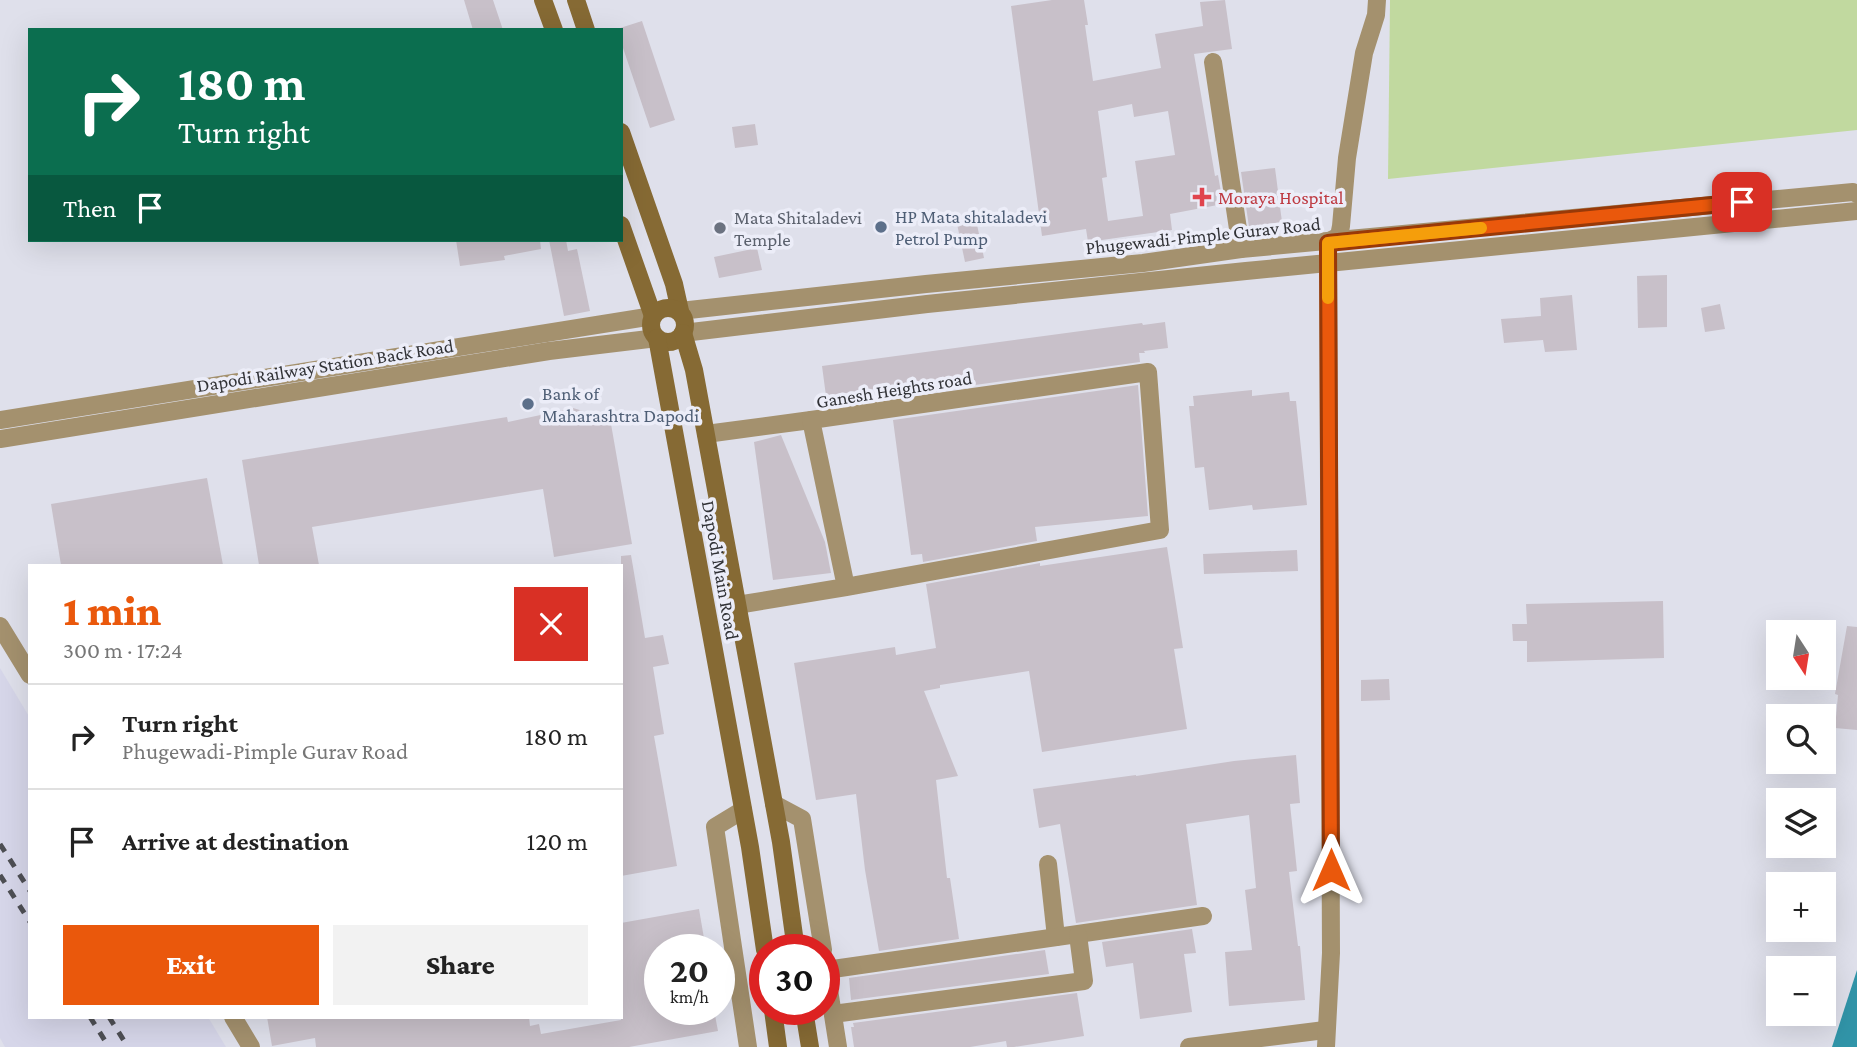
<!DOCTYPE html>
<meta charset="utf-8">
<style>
:root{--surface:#fff;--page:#f2f2f2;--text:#222;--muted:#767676;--line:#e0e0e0;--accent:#ea580c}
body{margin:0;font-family:"Crimson Pro",serif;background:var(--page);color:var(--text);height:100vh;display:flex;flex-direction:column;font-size:26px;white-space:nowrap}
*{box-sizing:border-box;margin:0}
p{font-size:23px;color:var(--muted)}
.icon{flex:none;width:38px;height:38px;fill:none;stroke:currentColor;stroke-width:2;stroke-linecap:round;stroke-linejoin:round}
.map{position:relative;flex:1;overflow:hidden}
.side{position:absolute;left:28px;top:564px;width:595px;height:455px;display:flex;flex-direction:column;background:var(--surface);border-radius:0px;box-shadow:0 7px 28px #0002}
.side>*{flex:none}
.guide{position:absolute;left:28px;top:28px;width:595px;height:214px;border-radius:0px;box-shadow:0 7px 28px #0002;background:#0b6e4f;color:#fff;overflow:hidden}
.needle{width:46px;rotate:168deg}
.buttons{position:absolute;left:1766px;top:620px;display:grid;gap:14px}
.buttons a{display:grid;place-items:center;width:70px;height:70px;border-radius:0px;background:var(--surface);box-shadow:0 7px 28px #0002;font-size:35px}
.speed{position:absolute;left:644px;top:934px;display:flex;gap:14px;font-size:35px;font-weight:700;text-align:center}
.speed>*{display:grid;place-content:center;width:91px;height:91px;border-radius:50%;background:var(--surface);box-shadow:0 7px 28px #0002;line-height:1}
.speed small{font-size:18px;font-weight:400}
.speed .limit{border:10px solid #d22;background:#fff;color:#111}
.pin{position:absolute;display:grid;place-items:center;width:60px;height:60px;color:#fff;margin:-30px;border-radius:14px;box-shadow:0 4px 10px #0006}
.me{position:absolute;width:77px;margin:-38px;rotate:0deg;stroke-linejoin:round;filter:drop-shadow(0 0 5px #0008)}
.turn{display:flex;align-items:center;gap:24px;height:147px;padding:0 35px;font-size:32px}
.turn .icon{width:91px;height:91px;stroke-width:2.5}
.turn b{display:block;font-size:49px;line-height:60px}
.then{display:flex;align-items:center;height:66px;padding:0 35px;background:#0003;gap:14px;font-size:26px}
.round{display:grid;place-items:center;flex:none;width:74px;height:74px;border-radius:0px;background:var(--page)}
.overview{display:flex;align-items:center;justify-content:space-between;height:119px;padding:0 35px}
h1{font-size:42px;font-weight:800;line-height:52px;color:var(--accent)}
.primary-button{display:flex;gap:14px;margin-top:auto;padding:14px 35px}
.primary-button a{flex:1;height:80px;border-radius:0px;background:var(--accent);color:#fff;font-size:28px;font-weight:800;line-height:80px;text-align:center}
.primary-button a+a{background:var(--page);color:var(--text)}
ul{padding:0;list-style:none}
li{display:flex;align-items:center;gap:21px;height:105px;padding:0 35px;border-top:2px solid var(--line)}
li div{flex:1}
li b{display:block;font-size:26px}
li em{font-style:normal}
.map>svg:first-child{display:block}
.built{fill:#d6d6e9}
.green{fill:#c1d99f}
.water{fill:#3195a9}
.building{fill:#c8c0c9;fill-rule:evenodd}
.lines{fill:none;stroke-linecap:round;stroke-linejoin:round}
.minor{stroke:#a4916e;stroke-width:18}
.tertiary{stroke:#a4916e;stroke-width:18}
.secondary{stroke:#866a34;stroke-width:18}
.rail{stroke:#4e4f54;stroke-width:5;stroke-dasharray:9 9;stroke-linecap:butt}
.route-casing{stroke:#983908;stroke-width:18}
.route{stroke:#ea580c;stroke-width:12}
.slow{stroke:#f59e0b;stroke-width:12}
.health-dot{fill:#e0444e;stroke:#ecedf8;stroke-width:2.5}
.service-dot{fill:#5c6f8a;stroke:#ecedf8;stroke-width:2.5}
.worship-dot{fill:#6b7280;stroke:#ecedf8;stroke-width:2.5}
.labels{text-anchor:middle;stroke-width:7;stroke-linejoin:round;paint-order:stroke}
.health-label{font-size:19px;fill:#be3a42;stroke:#ecedf8;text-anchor:start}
.service-label{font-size:19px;fill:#4e5e75;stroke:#ecedf8;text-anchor:start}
.worship-label{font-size:19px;fill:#5b616d;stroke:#ecedf8;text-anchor:start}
.street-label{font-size:19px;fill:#313236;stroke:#ecedf8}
</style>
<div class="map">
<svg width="1857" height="1047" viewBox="0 0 1857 1047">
<rect width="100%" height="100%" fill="#dfe0eb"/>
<polygon class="built" points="0,668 30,718 30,1017 208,1017 226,1047 5,1047 0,1038"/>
<polygon class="green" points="1390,0 1857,0 1857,130 1388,179"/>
<polygon class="water" points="1857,970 1857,1047 1832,1047"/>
<g class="building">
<polygon points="464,0 493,0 503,30 473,30"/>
<path d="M1052 0H1084L1088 25H1085L1093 81 1161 68 1155 34 1203 26 1200 2 1225 0 1232 49 1194 54 1215 176 1218 175 1223 204 1170 214 1172 230 1088 242 1086 229 1042 236 1011 6ZM1132 104 1134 117 1168 111 1175 155 1135 161 1143 216 1108 221 1102 178 1107 177 1098 111Z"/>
<polygon points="642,21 675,120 650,128 621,42 621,30 617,29"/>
<polygon points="755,124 758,145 735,148 732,127"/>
<polygon points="1275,168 1282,222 1249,227 1241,172"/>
<polygon points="975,215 984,258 965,262 956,219"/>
<polygon points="456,240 540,240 541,249 504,256 505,260 460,266"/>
<polygon points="549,240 566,240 568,251 577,249 590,311 564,316"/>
<polygon points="757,248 762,270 719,278 714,257"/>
<polygon points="1667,275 1667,327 1638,328 1637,276"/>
<polygon points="1572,295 1577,350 1545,352 1543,340 1504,343 1501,319 1541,316 1540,298"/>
<polygon points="1720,304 1725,329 1705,332 1701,308"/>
<polygon points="1165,322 1168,348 1144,351 1145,353 1139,353 1140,362 889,397 888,387 826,396 822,366 1096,329 1142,323 1143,325"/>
<polygon points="1138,385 1148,516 1035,527 1037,541 923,562 922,554 911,555 893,420"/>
<polygon points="1252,390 1252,396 1289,392 1290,401 1296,401 1307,505 1253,510 1252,505 1209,510 1204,467 1195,468 1189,406 1194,406 1193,396"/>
<polygon points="573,408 593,414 611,424 632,544 554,557 543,489 312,527 319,565 259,565 242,460 507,417 508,422"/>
<polygon points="781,435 825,542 831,573 773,580 754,442"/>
<polygon points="207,478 223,565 61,565 51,504"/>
<polygon points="1167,547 1183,648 1174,649 1187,729 1042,752 1029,671 940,685 940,688 924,691 958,776 936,780 947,878 950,878 959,939 879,951 865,870 856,794 816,800 794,663 895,647 896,655 936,648 926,584 1040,563 1040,566"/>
<polygon points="1297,550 1298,571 1204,574 1203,554"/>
<polygon points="631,555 645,638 663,635 669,664 653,667 664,734 654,736 677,866 621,876 621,556"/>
<polygon points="1663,601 1664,658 1527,662 1527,641 1513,641 1512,624 1527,624 1526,604"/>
<polygon points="1847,626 1857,627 1857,730 1835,728 1838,695 1835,694"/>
<polygon points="1389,679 1390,700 1361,701 1361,680"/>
<polygon points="1296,755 1300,803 1290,804 1297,871 1289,872 1298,946 1300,946 1305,1000 1229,1006 1225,952 1252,950 1245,890 1256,888 1249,815 1186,824 1197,905 1076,923 1060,824 1039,828 1033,789 1136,775 1136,776 1234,761"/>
<polygon points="699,909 706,950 660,950 660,1013 680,1010 714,1010 718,1031 629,1047 316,1047 315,1038 272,1046 267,1017 529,1017 530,1026 539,1024 541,1034 621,1020 621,923"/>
<polygon points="1192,929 1196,953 1184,954 1192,1012 1140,1019 1133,963 1106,967 1102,942"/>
<polygon points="1045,950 1049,974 851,1000 849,978"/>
<polygon points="1077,993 1084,1036 1014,1047 1007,1047 1006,1041 970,1047 854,1047 851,1027 854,1027 853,1023"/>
</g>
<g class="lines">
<g class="minor">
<polyline points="1213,62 1241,249"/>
<polyline points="0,420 653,316"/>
<polyline points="706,434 811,420"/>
<polyline points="0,439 549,351 657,338"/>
<polyline points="737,605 846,587 1160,530 1148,372 811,420 846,587"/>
<polyline points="0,626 30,675"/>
<polyline points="1048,864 1056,937"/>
<polyline points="826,970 1203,916"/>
<polyline points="833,1014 1084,981 1078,935"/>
<polyline points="233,1017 251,1047"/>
<polyline points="1189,1047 1325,1030"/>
<polyline points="1326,1047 1331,953 1328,242 1339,236 1341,226 1347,158 1364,53 1376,15 1377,0"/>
</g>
<g class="tertiary">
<polyline points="680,311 926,284 1143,263 1241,249 1853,192 1857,194"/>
<polyline points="683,333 927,304 1246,271 1857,211"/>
<polyline points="774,804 802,819 823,950"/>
<polyline points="743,810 715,827 748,1047"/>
<polyline points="824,958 838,1047"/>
</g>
<g class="secondary">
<polyline points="543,0 554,30"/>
<polyline points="576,0 586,30"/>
<polyline points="621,132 674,284 680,311"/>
<polyline points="621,225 653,316"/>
<circle cx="668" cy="325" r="17"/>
<polyline points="683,333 694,370 781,842 796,950"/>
<polyline points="657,338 750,847 765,950"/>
<polyline points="773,1010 778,1047"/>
<polyline points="804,1010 810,1047"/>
</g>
<g class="rail">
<polyline points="0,844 30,891"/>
<polyline points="0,875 30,922"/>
<polyline points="90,1017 109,1047"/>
<polyline points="109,1017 128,1047"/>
</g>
</g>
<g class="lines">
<g class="route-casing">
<polyline id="route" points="1331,870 1328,243 1742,202"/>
</g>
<use href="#route" class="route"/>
<polyline class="slow" points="1328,298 1328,243 1481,228"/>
</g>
<path class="health-dot" d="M1198.5 186.5h7v7h7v7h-7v7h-7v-7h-7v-7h7z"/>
<g class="service-dot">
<circle cx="881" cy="227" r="7"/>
<circle cx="528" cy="404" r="7"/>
</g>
<circle class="worship-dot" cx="720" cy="228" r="7"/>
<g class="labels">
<g class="health-label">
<text x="1218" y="204">Moraya Hospital</text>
</g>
<g class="service-label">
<text x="895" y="223">HP Mata shitaladevi<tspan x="895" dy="22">Petrol Pump</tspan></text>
<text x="542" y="400">Bank of<tspan x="542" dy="22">Maharashtra Dapodi</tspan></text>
</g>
<g class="worship-label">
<text x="734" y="224">Mata Shitaladevi<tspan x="734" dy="22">Temple</tspan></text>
</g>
<g class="street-label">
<text transform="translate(1203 235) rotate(-6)" y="7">Phugewadi-Pimple Gurav Road</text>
<text transform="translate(325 365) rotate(-9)" y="7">Dapodi Railway Station Back Road</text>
<text transform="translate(894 389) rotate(-9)" y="7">Ganesh Heights road</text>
<text transform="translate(721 570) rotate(80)" y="7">Dapodi Main Road</text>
</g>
</g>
</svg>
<div class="buttons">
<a><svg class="needle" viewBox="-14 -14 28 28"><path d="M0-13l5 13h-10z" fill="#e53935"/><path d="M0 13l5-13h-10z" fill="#767676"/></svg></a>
<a><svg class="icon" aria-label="search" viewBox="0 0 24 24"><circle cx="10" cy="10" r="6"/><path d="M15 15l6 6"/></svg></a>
<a><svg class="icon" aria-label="layers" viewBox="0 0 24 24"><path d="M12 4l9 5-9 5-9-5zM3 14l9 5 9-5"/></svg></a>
<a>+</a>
<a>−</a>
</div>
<div class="speed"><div>20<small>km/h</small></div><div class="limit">30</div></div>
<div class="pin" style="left:1742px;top:202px;background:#d93025"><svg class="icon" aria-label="arrive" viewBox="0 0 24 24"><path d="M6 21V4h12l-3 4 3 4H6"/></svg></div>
<svg class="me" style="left:1331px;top:870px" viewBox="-20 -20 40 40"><path d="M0-17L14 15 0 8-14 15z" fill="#ea580c" stroke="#fff" stroke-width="4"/></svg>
<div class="guide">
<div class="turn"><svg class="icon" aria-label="right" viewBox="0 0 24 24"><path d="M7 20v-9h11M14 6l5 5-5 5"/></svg><div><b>180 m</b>Turn right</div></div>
<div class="then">Then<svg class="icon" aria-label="arrive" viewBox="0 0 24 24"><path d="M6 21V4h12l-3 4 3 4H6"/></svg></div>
</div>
<section class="side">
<div class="overview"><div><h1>1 min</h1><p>300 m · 17:24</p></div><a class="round" style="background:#d93025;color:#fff"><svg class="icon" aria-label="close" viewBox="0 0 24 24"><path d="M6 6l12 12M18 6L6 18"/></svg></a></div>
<ul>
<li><svg class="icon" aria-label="right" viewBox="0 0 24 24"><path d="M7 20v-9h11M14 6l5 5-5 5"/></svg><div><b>Turn right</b><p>Phugewadi-Pimple Gurav Road</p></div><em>180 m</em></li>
<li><svg class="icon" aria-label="arrive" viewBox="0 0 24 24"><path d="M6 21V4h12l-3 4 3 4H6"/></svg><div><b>Arrive at destination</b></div><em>120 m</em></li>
</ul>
<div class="primary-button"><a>Exit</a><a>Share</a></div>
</section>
</div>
